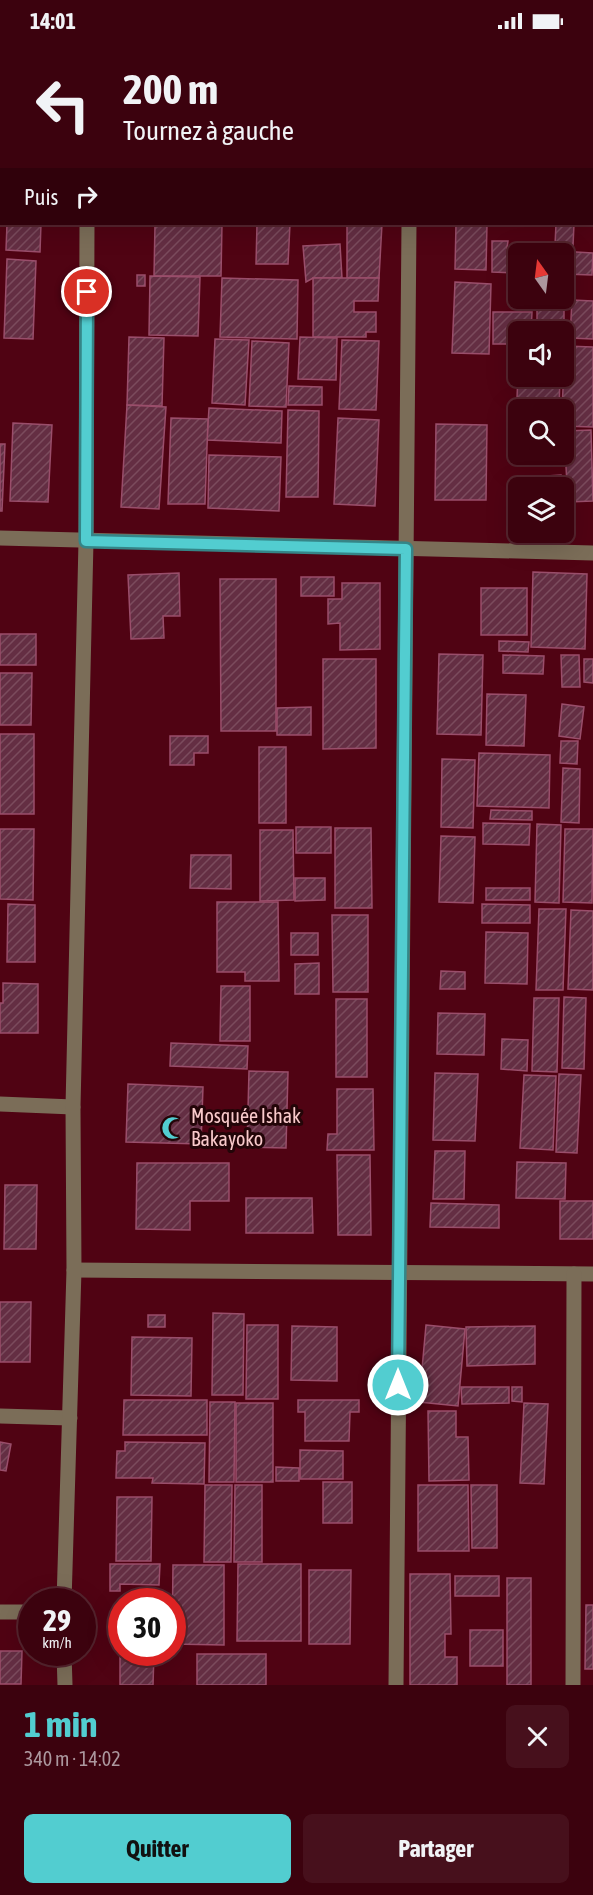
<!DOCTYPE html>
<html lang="fr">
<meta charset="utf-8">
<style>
:root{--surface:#3c020e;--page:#47101c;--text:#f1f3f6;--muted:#ac979e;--line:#55242e;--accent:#52cdd0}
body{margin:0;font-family:"Asap Condensed",sans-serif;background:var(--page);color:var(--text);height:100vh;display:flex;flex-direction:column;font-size:22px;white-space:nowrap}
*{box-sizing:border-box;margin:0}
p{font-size:20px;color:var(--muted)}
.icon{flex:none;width:33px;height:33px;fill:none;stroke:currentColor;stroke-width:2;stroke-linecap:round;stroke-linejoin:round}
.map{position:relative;height:1643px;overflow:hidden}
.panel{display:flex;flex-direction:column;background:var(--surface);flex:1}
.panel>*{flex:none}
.banner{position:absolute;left:0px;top:0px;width:594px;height:183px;box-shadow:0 6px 24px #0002,0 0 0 2px var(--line);background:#3c020e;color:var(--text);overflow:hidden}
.needle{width:39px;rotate:346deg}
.controls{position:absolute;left:508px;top:201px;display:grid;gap:12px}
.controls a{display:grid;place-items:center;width:66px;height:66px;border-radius:9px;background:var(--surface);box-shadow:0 6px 24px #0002,0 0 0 2px var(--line);font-size:30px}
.speed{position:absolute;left:18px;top:1546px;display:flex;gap:12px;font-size:30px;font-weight:700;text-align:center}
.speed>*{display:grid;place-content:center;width:78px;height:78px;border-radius:50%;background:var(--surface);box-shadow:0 6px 24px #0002,0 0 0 2px var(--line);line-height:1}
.speed small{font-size:15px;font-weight:400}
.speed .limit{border:9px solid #d22;background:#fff;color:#111}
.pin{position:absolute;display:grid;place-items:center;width:51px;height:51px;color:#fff;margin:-26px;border:3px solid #fff;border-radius:50%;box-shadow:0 2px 6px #0007}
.me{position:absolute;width:66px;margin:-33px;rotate:0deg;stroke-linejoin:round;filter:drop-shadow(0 0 4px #0008)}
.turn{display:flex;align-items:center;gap:21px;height:126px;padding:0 24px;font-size:27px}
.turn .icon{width:78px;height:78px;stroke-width:2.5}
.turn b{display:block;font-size:42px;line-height:51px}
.then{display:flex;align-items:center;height:57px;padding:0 24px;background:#0003;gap:12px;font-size:22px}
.round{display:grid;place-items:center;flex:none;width:63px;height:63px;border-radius:9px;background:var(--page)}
.headline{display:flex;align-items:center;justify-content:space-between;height:102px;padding:0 24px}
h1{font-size:36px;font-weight:700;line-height:45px;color:var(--accent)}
.button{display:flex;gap:12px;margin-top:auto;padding:12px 24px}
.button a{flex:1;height:69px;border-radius:9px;background:var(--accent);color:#111;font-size:24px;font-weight:700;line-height:69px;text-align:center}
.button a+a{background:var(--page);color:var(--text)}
.status{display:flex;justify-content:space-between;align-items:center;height:42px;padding:0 30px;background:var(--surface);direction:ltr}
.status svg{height:16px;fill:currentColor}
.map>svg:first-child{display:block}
.building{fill:url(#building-hatch);stroke:#9a4e6b;stroke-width:1.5}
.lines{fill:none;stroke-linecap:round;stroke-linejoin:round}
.minor{stroke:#7b6d58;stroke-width:15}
.route-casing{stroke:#358587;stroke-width:15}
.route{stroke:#52cdd0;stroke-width:10}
.labels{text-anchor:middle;stroke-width:6;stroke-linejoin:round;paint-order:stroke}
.poi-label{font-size:20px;fill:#f9cacb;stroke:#230508;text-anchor:start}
</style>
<div class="status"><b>14:01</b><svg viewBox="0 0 49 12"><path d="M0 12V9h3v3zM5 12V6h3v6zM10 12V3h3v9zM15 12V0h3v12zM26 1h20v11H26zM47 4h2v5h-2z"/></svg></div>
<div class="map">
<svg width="593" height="1643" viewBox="0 0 593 1643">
<defs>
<pattern id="building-hatch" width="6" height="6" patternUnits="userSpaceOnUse" patternTransform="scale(1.5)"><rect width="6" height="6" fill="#642e43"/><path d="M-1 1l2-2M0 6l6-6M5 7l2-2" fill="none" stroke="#7b4b5d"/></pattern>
</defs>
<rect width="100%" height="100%" fill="#500313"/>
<g class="building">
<rect x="515" y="0" width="42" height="2"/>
<polygon points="7,182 41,182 40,210 6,208"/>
<polygon points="155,182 222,182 221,234 154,234"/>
<polygon points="257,182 290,182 288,222 256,222"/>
<polygon points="347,182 382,182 379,236 347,236"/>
<polygon points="456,182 487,182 486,228 455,227"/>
<polygon points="556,182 574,182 573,204 555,203"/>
<polygon points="492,199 508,199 507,206 593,211 592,233 564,232 564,212 519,212 519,231 492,230"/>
<polygon points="340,202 342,236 313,236 306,240 303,204"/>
<polygon points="7,217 36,219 33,297 4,296"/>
<rect x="137" y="233" width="8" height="11"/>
<polygon points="150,234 200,235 198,294 149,293"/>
<polygon points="222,236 298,238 297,297 220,295"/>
<polygon points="313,236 379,236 378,259 354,259 354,270 376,270 376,290 366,290 366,295 313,295"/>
<polygon points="455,240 491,242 489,312 452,311"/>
<polygon points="564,252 564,296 564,290 537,290 537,256 564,256"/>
<polygon points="572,258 593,259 593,297 570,296"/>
<polygon points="493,270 532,270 531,290 519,290 519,302 493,302"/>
<polygon points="129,295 164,296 162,364 127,363"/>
<polygon points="300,295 337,296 336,338 298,337"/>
<polygon points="215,297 249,298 245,363 212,361"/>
<polygon points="342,298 379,299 376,368 339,367"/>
<polygon points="252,299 289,301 286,365 249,364"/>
<polygon points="519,304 519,334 560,334 559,368 519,368 519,383 516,383"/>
<polygon points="565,304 593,305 593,385 564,384 564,368 562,368"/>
<polygon points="289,344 322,345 322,363 288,363"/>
<polygon points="127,363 166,365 159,467 121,465"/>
<polygon points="209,366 282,369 281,401 207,398"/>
<polygon points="288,368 319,369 318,455 286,455"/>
<polygon points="171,376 208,377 205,462 168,462"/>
<polygon points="338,376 379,378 375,464 334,462"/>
<polygon points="13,381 52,383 48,460 10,459"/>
<polygon points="436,382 487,383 486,458 435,458"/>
<polygon points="591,388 593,459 568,460 564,389"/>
<polygon points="0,402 5,402 2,469 0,469"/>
<polygon points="209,413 281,415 279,469 208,466"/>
<polygon points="561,433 562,446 547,446 547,434"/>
<polygon points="533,530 587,532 585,607 531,605"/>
<polygon points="179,531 180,574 163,574 164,596 131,597 128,533"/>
<rect x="301" y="535" width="33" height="19"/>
<polygon points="220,537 276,537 276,689 221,689"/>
<polygon points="342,541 380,541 380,607 340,608 340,581 328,582 328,557 342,557"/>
<rect x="481" y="546" width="46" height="47"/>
<rect x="0" y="592" width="36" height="31"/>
<polygon points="499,599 529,600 528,610 499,609"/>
<polygon points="439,612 483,613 481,693 437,692"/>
<polygon points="503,613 544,614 543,632 503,631"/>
<polygon points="561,613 579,613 580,645 562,645"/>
<polygon points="323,617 376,617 376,706 323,707"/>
<polygon points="584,617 593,617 593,641 584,640"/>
<polygon points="0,631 32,631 31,683 0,683"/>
<polygon points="487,652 526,653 524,704 486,703"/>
<polygon points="562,662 584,665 580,697 559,694"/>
<polygon points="311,665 311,693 277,693 277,666"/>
<rect x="0" y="692" width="34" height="80"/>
<polygon points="170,694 208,694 208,711 194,711 194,723 170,723"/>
<polygon points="561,699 578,699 577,722 560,721"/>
<rect x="259" y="705" width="27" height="76"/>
<polygon points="479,711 550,713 549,766 477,764"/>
<polygon points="442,717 475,718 473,786 441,785"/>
<polygon points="563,726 580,727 579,781 561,780"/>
<polygon points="491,768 532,769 532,778 490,777"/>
<polygon points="483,781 530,782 529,803 483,802"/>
<polygon points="537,782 561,783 559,861 535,860"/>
<rect x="296" y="785" width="35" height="26"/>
<polygon points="335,786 371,786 372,866 335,866"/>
<polygon points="0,787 34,787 33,858 0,857"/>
<polygon points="565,787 593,787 592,861 563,860"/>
<polygon points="260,788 293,788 294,858 260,859"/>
<polygon points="441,794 475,795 473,861 439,860"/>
<polygon points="191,813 231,813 231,847 190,846"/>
<polygon points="295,836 325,836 325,858 295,859"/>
<rect x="486" y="846" width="44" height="12"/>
<polygon points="217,860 278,860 279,939 245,939 245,930 217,930"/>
<polygon points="8,862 35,863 35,920 7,920"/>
<polygon points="482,862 530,863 530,881 482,881"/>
<polygon points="539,867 566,867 563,948 536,948"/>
<polygon points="571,868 593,869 593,948 568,947"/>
<polygon points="332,873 368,873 368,950 333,950"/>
<polygon points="486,890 528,891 527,942 485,941"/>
<rect x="291" y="891" width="27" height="22"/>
<polygon points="319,921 319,952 295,952 295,922"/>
<polygon points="441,929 465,930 465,947 440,947"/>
<polygon points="3,941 38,942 38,991 0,991 0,961 3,961"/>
<polygon points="221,944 250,944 250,999 220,999"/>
<polygon points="564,955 586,956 584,1027 562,1026"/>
<polygon points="534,956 559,956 557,1030 532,1029"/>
<rect x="336" y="957" width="31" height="78"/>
<polygon points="438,971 485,972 484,1013 437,1012"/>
<polygon points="502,997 528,998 527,1029 501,1027"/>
<polygon points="171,1001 248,1004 247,1027 170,1024"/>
<polygon points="249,1029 288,1030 286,1106 247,1105"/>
<polygon points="435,1031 478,1032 475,1099 433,1098"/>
<polygon points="559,1032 581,1033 577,1111 556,1110"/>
<polygon points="524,1033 556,1034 553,1108 520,1106"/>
<polygon points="128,1042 203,1045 201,1102 126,1100"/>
<polygon points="337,1047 373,1047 374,1108 327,1108 328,1092 337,1092"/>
<polygon points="435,1109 465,1109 464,1157 433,1157"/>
<polygon points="337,1113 370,1113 371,1193 338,1193"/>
<polygon points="517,1120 566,1121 565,1157 516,1156"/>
<polygon points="137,1121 229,1121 229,1159 190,1159 190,1188 136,1187"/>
<polygon points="5,1143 37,1143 36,1207 4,1207"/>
<polygon points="246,1156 312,1156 313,1191 246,1191"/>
<rect x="560" y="1159" width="33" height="38"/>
<polygon points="431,1161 499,1163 499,1186 430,1185"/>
<polygon points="0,1260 31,1260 30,1320 0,1320"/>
<polygon points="213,1271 244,1272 243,1353 212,1353"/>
<rect x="148" y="1273" width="17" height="12"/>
<polygon points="247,1283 278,1283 278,1357 246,1357"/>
<polygon points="426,1283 465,1287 458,1364 419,1360"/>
<polygon points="292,1284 337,1285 337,1339 291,1338"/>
<polygon points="535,1284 535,1322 467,1324 466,1285"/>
<polygon points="132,1295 192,1296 191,1354 131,1353"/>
<polygon points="461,1345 509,1345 509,1361 462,1362"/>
<polygon points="512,1345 522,1345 522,1360 512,1359"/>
<polygon points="124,1358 207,1358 207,1393 123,1393"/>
<polygon points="298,1358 359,1358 359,1370 350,1370 349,1399 305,1399 305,1370 298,1370"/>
<polygon points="210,1360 235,1360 234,1440 209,1440"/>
<rect x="236" y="1361" width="37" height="79"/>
<polygon points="524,1361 548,1362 544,1442 520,1441"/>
<polygon points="428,1369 456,1369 456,1395 468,1395 469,1438 429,1439"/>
<polygon points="0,1400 11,1402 6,1429 0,1428"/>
<polygon points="125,1400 205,1401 204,1442 152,1441 153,1436 116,1436 117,1409 125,1409"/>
<polygon points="300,1408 343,1409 343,1437 300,1437"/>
<polygon points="276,1425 299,1426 299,1439 276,1439"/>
<rect x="323" y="1440" width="29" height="41"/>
<polygon points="205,1443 232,1443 231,1520 204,1520"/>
<polygon points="235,1443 262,1443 262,1520 234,1520"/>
<polygon points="418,1443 468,1443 469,1509 418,1509"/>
<polygon points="471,1443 497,1443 497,1506 472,1506"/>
<polygon points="117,1455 152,1455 151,1519 116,1519"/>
<polygon points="110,1522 160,1522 159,1543 120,1542 120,1549 110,1549"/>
<polygon points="238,1522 301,1522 301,1599 237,1599"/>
<polygon points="173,1523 224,1523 224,1603 172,1602"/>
<polygon points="309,1528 351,1528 350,1602 309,1602"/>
<polygon points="410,1532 450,1532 451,1592 445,1592 445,1615 457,1615 457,1643 410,1643"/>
<rect x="455" y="1534" width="44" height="20"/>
<rect x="507" y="1536" width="24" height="107"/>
<polygon points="586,1563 593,1563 593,1627 585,1627"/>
<rect x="113" y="1582" width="9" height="21"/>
<rect x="470" y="1588" width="33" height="36"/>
<polygon points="120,1607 122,1611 154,1611 153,1643 120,1643"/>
<polygon points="0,1609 22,1609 21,1642 0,1642"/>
<rect x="197" y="1612" width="69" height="31"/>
</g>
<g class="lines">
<g class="minor">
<polyline points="88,2 88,0"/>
<polyline points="410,2 410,0"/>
<polyline points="0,496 593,511"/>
<polyline points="0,1062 73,1065"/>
<polyline points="74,1228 593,1232"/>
<polyline points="0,1374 70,1376"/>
<polyline points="64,1560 74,1228 73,1065 86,499 87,182"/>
<polyline points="0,1570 32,1570"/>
<polyline points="64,1611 65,1643"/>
<polyline points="396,1643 409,182"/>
<polyline points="573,1643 574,1232"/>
</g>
</g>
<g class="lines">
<g class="route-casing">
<polyline id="route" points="87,250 86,499 406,507 398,1343"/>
</g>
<use href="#route" class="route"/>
</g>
<defs>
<g id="mosque-bare" transform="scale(1.8)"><path d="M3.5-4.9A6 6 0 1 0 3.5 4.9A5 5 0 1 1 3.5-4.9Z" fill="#52cdd0" stroke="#230508" stroke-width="2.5" paint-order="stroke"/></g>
</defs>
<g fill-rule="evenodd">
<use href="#mosque-bare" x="173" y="1086"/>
</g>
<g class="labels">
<g class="poi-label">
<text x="191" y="1081">Mosquée Ishak<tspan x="191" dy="23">Bakayoko</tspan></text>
</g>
</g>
</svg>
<div class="controls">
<a><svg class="needle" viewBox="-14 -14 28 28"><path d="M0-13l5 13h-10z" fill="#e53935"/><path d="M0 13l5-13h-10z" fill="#ac979e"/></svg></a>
<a><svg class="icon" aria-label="sound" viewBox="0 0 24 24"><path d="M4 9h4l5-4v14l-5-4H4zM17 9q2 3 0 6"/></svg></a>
<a><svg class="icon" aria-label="search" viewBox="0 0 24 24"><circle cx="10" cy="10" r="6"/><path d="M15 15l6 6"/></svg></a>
<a><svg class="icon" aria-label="layers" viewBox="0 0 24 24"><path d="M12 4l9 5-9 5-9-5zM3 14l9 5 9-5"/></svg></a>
</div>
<div class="speed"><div>29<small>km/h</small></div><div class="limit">30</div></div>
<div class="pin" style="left:87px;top:250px;background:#d93025"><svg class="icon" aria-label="arrive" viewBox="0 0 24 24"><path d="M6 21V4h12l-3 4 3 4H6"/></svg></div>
<svg class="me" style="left:398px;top:1343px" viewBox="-20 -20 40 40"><circle r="17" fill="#52cdd0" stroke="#fff" stroke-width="3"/><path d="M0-11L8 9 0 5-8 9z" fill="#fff"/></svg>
<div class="banner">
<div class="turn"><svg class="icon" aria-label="left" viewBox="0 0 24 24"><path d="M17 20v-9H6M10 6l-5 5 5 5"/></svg><div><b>200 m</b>Tournez à gauche</div></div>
<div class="then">Puis<svg class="icon" aria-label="right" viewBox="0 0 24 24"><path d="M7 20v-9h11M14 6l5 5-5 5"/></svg></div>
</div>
</div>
<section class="panel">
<div class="headline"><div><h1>1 min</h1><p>340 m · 14:02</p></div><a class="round"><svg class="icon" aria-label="close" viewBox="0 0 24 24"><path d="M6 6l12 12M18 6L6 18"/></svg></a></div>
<div class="button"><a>Quitter</a><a>Partager</a></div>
</section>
